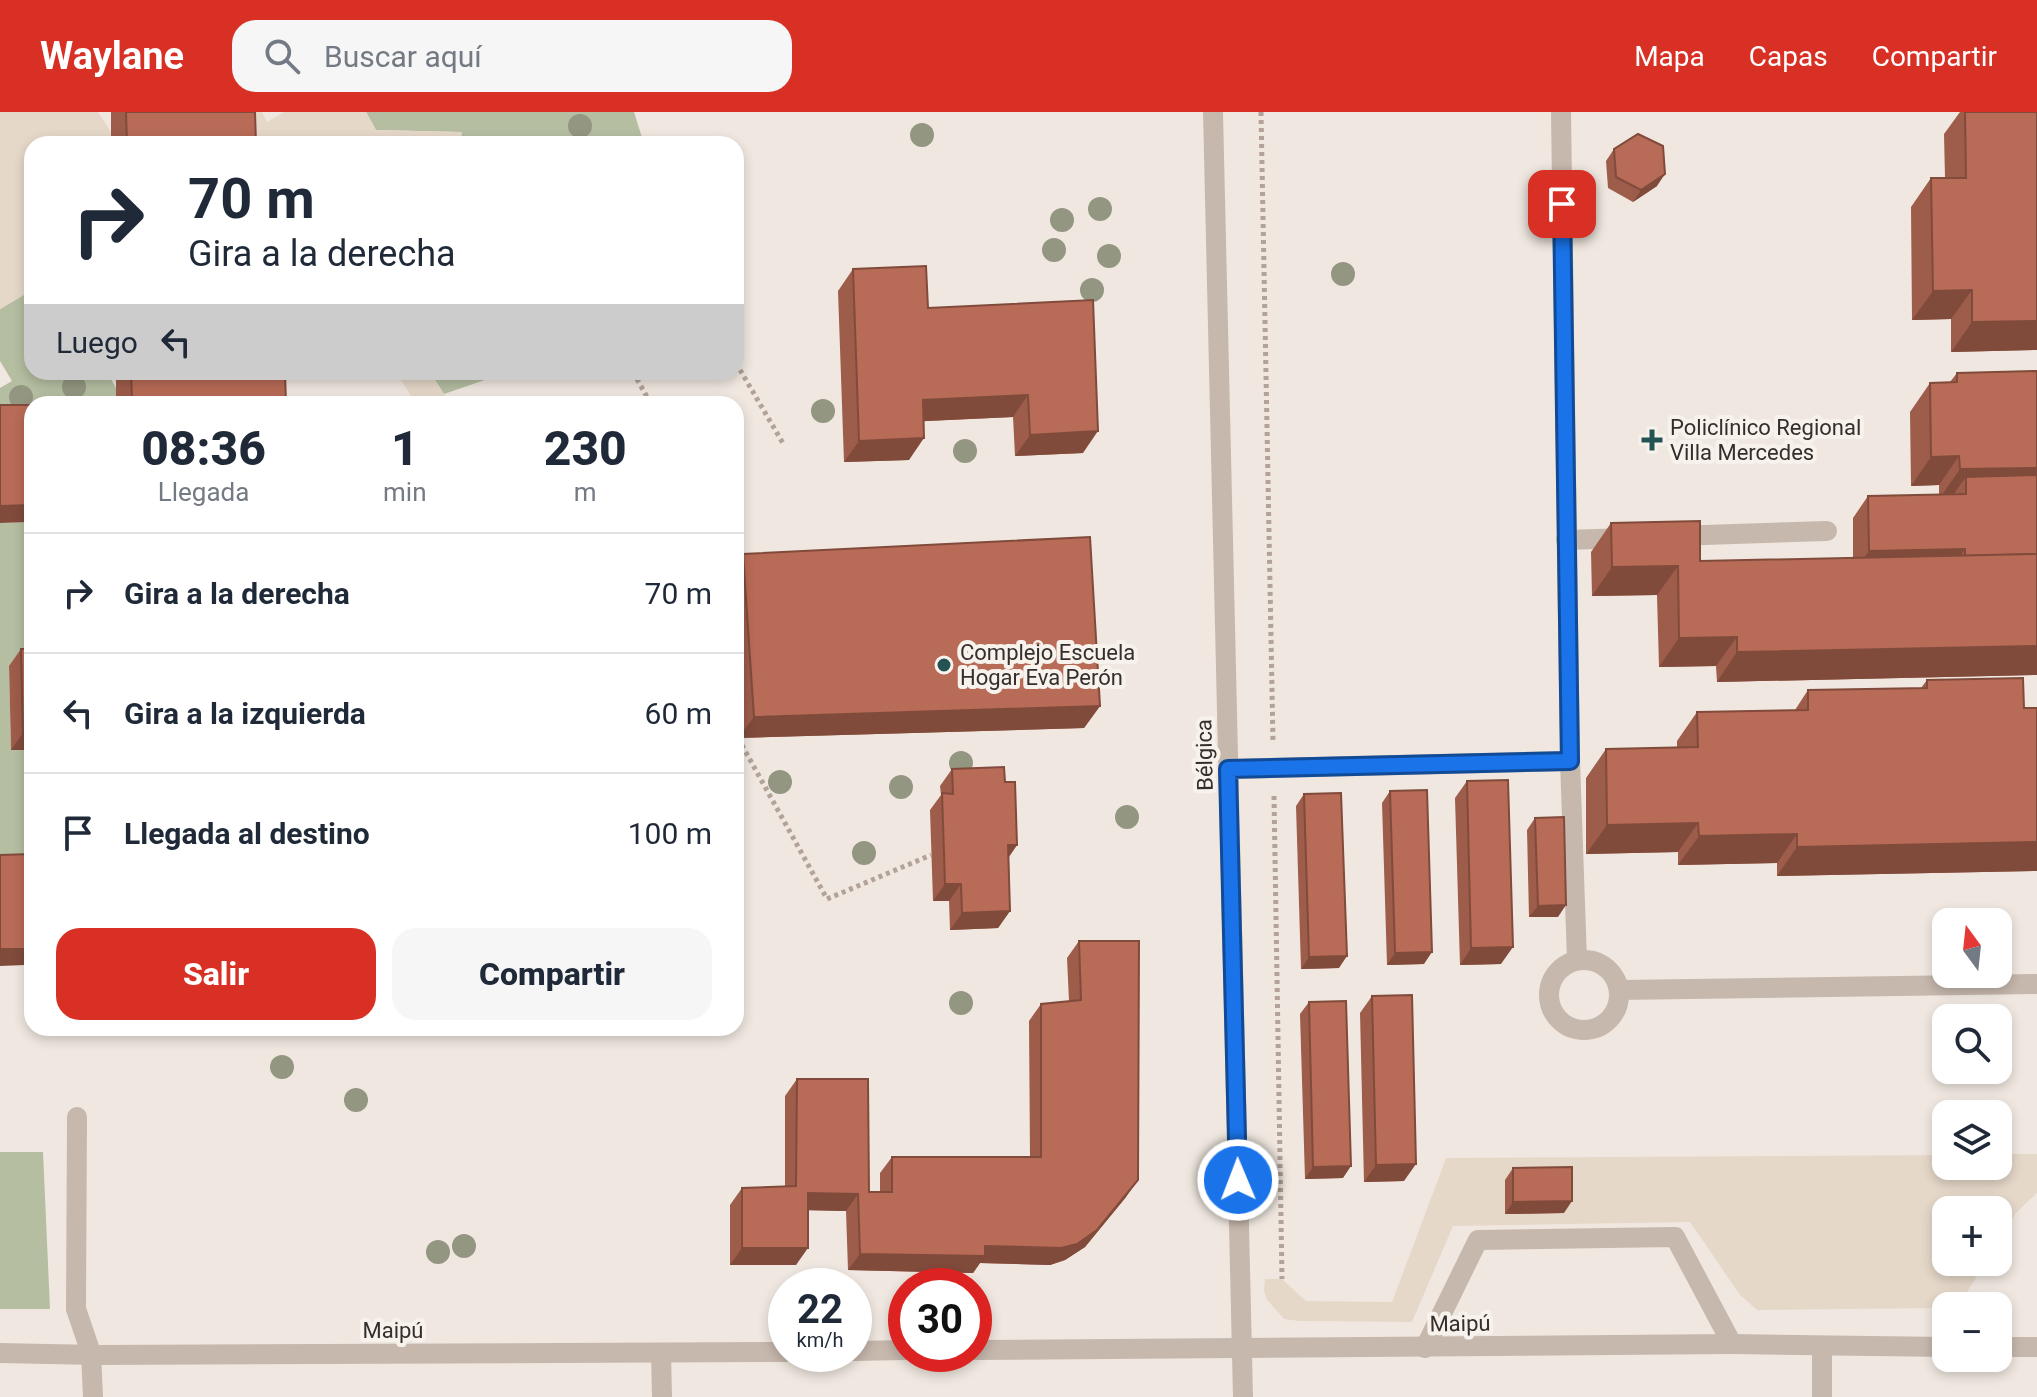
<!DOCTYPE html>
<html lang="es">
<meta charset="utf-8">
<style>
:root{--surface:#fff;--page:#f6f6f7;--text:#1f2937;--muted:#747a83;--line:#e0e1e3;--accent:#d93025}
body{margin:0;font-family:Roboto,sans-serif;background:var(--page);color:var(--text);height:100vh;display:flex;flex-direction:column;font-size:30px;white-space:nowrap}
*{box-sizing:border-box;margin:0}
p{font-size:26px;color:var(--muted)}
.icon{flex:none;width:44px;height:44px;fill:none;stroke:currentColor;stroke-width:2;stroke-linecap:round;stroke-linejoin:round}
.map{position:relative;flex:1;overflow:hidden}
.side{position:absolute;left:24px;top:284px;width:720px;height:640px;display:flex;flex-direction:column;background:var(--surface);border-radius:24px;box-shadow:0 4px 12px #0003}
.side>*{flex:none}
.banner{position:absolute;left:24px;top:24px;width:720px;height:244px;border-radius:24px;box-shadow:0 4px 12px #0003;background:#fff;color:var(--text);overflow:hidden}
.needle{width:52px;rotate:345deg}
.tools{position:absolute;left:1932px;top:796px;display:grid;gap:16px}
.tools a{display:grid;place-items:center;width:80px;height:80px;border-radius:16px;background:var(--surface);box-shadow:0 4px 12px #0003;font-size:40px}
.speed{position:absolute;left:768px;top:1156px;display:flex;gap:16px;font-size:40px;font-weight:700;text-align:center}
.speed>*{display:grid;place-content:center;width:104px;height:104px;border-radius:50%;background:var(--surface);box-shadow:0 4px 12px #0003;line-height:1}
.speed small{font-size:20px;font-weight:400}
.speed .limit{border:12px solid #d22;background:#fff;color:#111}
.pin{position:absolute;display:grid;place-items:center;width:68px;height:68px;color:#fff;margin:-34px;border-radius:16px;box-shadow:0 4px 12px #0006}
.me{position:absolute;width:88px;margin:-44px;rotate:359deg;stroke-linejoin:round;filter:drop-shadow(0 0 6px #0008)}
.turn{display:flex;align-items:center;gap:28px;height:168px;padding:0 32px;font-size:36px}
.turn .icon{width:104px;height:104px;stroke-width:2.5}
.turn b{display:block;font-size:56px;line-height:68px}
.then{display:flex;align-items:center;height:76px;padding:0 32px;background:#0003;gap:16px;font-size:30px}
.eta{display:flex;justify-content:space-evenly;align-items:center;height:136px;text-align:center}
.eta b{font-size:48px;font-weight:800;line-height:56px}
.button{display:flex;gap:16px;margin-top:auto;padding:16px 32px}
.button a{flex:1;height:92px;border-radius:24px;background:var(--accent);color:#fff;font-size:32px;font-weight:800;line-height:92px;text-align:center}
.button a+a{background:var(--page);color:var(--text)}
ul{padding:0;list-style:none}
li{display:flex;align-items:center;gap:24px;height:120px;padding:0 32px;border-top:2px solid var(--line)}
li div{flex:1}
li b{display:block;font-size:30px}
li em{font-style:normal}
header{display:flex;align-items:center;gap:48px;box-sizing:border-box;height:112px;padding:0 40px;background:var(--accent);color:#fff}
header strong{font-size:38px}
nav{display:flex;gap:44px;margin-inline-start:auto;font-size:28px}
.search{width:560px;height:72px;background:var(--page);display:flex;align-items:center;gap:20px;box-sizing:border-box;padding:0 28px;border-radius:24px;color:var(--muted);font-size:30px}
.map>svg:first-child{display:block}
.green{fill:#b5bea1}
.plaza{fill:#e6d8c9}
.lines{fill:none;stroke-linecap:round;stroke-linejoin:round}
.path{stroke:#b3a297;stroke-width:5;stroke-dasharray:4 4;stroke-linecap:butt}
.minor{stroke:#c7b8ad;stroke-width:20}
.tree{fill:#939680}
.wall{fill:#9e5c4a}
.shaded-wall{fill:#814b3c}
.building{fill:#b86b56;stroke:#814b3c;stroke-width:2}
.route-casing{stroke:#114b97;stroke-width:20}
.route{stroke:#1a73e8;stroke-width:14}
.poi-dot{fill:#255253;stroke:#f8f2ec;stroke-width:3}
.labels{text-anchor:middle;stroke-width:8;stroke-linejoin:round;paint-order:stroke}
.poi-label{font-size:22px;fill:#362e2b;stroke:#f8f2ec;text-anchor:start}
.street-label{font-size:22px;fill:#362e2b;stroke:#f8f2ec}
</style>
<header>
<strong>Waylane</strong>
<div class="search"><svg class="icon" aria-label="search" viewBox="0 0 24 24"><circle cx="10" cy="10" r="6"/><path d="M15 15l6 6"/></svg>Buscar aquí</div>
<nav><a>Mapa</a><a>Capas</a><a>Compartir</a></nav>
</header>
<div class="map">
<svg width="2037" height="1285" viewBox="0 0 2037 1285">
<rect width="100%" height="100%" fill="#f0e8e0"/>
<g class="green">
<polygon points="366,0 634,0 644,32 461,32 461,20 376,18"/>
<polygon points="32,178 32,260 107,260 116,276 116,292 32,292 32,309 0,310 0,276 12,269 0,249 0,197"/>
<polygon points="430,260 508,260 444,282"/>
<polygon points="32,410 32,553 9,555 11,638 32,638 32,777 0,759 0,411"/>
<polygon points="0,1040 43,1040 50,1197 0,1197"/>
</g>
<g class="plaza">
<polygon points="0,0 98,0 111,20 112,32 32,32 32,178 0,197"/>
<polygon points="239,0 262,0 267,10 284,0 366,0 376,18 462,20 461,32 240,32"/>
<polygon points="396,260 430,260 450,292 416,292"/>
<polygon points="1998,1042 2037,1042 2037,1081 2015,1102 1998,1131 1998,1098 1946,1098 1946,1150 1986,1150 1962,1188 1953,1194 1946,1194 1946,1196 1757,1198 1740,1183 1690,1110 1453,1114 1412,1210 1299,1209 1284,1207 1267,1188 1264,1179 1265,1167 1282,1167 1306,1189 1392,1190 1446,1046 1946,1043 1946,1054 1998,1054"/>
</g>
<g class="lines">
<g class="path">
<polyline points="1261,0 1273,630"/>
<polyline points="736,251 784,333"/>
<polyline points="633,260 651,292"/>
<polyline points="736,437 745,449"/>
<polyline points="738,626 827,787 931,743"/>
<polyline points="1274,684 1282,1167"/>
</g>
<g class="minor">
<polyline points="1213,0 1243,1285"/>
<polyline points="1561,0 1570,649 1577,848"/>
<polyline points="1674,424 1827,419"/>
<polyline points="1566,428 1626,426"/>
<polyline points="1228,657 1570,649"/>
<circle cx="1584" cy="883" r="35"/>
<polyline points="1619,878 2037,872"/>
<polyline points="77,1005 76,1197 91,1241 93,1285"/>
<polyline points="1822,1235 1822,1285"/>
<polyline points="1998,1235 2037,1235"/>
<polyline points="1425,1236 1478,1128 1675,1125 1732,1232"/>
<polyline points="974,1238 1732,1232 1946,1235"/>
<polyline points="854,1239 906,1238"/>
<polyline points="0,1241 96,1243 786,1240"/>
<polyline points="661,1241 662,1285"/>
</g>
</g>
<g class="tree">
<circle cx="580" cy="14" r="12"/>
<circle cx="922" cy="23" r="12"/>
<circle cx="1100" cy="97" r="12"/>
<circle cx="1062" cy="108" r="12"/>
<circle cx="1054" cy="138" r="12"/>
<circle cx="1109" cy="144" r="12"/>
<circle cx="1343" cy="162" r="12"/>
<circle cx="1092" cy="178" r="12"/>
<circle cx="74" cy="275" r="12"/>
<circle cx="21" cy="285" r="12"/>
<circle cx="823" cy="299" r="12"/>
<circle cx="965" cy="339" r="12"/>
<circle cx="961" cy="651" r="12"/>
<circle cx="780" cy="670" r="12"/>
<circle cx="901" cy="675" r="12"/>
<circle cx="1127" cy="705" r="12"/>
<circle cx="864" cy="741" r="12"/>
<circle cx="961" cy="891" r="12"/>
<circle cx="282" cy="955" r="12"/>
<circle cx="356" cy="988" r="12"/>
<circle cx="464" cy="1134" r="12"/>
<circle cx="438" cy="1140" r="12"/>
</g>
<g class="wall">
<polygon points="111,0 255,0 256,32 111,32"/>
<polygon points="1960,0 2037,0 2037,238 1951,240 1951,207 1912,208 1911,95 1931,66 1945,66 1944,22"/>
<polygon points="1614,37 1657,74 1633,90 1608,76 1606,49"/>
<polygon points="853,157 928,196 1093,188 1083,341 1015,344 1013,305 923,309 909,348 844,350 838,179"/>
<polygon points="116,260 285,260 286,292 70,292 116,291"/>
<polygon points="1957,261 2037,563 1717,570 1716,554 1659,555 1657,483 1592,484 1591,440 1611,411 1700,449 1853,446 1853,406 1868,384 1939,383 1939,373 1911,374 1910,300 1930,271 1950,270"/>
<polygon points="743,442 1100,594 1084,616 738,626 736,589 736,452"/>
<polygon points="21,537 32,638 11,638 9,554"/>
<polygon points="1927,568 2024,596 2037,596 2037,759 1777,764 1777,751 1678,753 1678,740 1586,742 1586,666 1606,637 1677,636 1677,629 1697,600 1795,598 1808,578 1921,576"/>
<polygon points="952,657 1005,670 1017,733 1009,745 1010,799 998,816 950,818 949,789 933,789 930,698 941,683 940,674"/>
<polygon points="1467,669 1501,852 1460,853 1455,686"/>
<polygon points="1390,679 1424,852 1387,853 1382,691"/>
<polygon points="1304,682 1339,856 1301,857 1296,694"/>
<polygon points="1535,706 1558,805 1529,805 1527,718"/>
<polygon points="1079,829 1126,1085 1085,1135 1065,1148 1050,1153 980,1151 973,1161 848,1158 846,1099 808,1098 796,1153 730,1153 730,1093 742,1076 785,1074 785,984 797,967 869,1080 880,1080 880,1061 892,1045 1030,1045 1029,909 1041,892 1069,889 1067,846"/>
<polygon points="1372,884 1404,1069 1364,1070 1360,901"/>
<polygon points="1309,890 1343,1066 1305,1067 1300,902"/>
<polygon points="1513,1056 1564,1101 1505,1102 1505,1068"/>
</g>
<g class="shaded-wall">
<polygon points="1665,62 1657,74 1633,90 1641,78"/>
<polygon points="1972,178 1951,207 1912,208 1933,179"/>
<polygon points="2037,209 2037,238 1951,240 1972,210"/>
<polygon points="1028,283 1013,305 907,310 923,288"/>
<polygon points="1098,319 1083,341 1015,344 1030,323"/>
<polygon points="924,326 909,348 844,350 859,329"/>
<polygon points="1959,344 1939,373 1911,374 1931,345"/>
<polygon points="2037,356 2037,385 1966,382 1966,365 1950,387 1939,387 1960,357"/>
<polygon points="32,393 32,410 0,411 0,394"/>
<polygon points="1965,437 1950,459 1853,460 1869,439"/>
<polygon points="1678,454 1657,483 1592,484 1612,455"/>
<polygon points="1737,525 1716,554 1659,555 1679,526"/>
<polygon points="2037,534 2037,563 1717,570 1737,540"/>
<polygon points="1100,594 1084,616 738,626 754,605"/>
<polygon points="23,621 32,621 32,638 11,638"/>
<polygon points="1698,711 1678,740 1586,742 1607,713"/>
<polygon points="1797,722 1777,751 1678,753 1699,724"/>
<polygon points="2037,730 2037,759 1777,764 1797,735"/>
<polygon points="1008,733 1017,733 1005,750"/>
<polygon points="945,772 961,772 949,789 933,789"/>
<polygon points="1566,793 1558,805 1529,805 1538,794"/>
<polygon points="1010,799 998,816 950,818 962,801"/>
<polygon points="32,832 32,844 25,853 0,854 0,837"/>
<polygon points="1513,835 1501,852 1460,853 1471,836"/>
<polygon points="1432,840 1424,852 1387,853 1395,841"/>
<polygon points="1347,844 1339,856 1301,857 1309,845"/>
<polygon points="1416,1052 1404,1069 1364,1070 1376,1053"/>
<polygon points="1351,1054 1343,1066 1305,1067 1313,1055"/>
<polygon points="1138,1068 1126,1085 1085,1135 1065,1148 1050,1153 980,1151 973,1161 848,1158 860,1142 985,1134"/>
<polygon points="808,1081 858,1082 846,1099 796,1098"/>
<polygon points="1572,1089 1564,1101 1505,1102 1513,1090"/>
<polygon points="742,1136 808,1136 796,1153 730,1153"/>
</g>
<g class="building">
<polygon points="126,0 255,0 256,32 127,32"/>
<polygon points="1965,0 2037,0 2037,209 1972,210 1972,178 1933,179 1931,66 1966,66"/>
<polygon points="1638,22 1663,34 1665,62 1641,78 1616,65 1614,37"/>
<polygon points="926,154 928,196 1093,188 1098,319 1030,323 1028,283 923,288 924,326 859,329 853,157"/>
<polygon points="2037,259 2037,356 1960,357 1959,344 1931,345 1930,271 1957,270 1957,261"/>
<polygon points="131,260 285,260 286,292 138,292 132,286"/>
<polygon points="128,291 129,292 69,292"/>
<polygon points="0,293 32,293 32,393 0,394"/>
<polygon points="2037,363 2037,442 1965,444 1965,437 1869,439 1868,384 1966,382 1966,365"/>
<polygon points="1700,409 1700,449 2037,442 2037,534 1737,540 1737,525 1679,526 1678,454 1612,455 1611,411"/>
<polygon points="1090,425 1100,594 754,605 743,442"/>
<polygon points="21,537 32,537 32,621 23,621"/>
<polygon points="2023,566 2024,596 2037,596 2037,730 1797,735 1797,722 1699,724 1698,711 1607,713 1606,637 1698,635 1697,600 1808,598 1808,578 1927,576 1927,568"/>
<polygon points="1004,655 1005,670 1015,670 1017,733 1008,733 1010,799 962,801 961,772 945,772 942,681 953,682 952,657"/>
<polygon points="1508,668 1513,835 1471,836 1467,669"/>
<polygon points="1427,678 1432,840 1395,841 1390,679"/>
<polygon points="1341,681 1347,844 1309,845 1304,682"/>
<polygon points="1564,705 1566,793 1538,794 1535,706"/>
<polygon points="32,742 32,837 0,837 0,743"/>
<polygon points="1079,829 1139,829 1138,1068 1097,1118 1077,1132 1061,1136 985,1134 985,1144 860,1142 858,1082 808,1081 808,1136 742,1136 742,1076 796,1074 797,967 868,967 869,1080 892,1080 892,1045 1041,1045 1041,892 1081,888"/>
<polygon points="1412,883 1416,1052 1376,1053 1372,884"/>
<polygon points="1346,889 1351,1054 1313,1055 1309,890"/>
<polygon points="1572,1055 1572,1089 1513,1090 1513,1056"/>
</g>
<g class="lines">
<g class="route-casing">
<polyline id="route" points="1238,1068 1228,657 1570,649 1562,92"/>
</g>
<use href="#route" class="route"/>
</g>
<g class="poi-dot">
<path d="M1648 316h8v8h8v8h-8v8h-8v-8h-8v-8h8z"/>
<circle cx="944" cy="553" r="8"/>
</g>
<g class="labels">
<g class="poi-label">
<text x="1670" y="323">Policlínico Regional<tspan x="1670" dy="25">Villa Mercedes</tspan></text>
<text x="960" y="548">Complejo Escuela<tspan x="960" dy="25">Hogar Eva Perón</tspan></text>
</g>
<g class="street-label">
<text transform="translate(1204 643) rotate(-91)" y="8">Bélgica</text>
<text transform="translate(1460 1211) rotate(-1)" y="8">Maipú</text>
<text x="393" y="1226">Maipú</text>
</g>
</g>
</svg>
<div class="tools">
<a><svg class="needle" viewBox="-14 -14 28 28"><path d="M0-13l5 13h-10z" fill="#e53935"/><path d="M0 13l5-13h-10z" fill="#747a83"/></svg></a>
<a><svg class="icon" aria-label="search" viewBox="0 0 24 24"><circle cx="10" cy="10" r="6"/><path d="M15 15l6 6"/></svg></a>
<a><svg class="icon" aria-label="layers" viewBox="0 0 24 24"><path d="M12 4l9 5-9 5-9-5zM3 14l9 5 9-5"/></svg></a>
<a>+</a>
<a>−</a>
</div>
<div class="speed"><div>22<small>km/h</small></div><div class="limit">30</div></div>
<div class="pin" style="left:1562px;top:92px;background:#d93025"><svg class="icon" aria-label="arrive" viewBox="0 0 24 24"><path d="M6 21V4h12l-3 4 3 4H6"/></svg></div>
<svg class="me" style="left:1238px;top:1068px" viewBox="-20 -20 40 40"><circle r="17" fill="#1a73e8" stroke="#fff" stroke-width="3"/><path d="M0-11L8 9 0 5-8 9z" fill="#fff"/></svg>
<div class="banner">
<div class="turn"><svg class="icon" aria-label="right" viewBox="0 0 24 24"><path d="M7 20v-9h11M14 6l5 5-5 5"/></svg><div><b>70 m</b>Gira a la derecha</div></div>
<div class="then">Luego<svg class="icon" aria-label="left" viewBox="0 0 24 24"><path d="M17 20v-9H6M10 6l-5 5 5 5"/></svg></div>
</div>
<section class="side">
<div class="eta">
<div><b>08:36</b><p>Llegada</p></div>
<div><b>1</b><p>min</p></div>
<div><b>230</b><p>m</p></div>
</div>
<ul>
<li><svg class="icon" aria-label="right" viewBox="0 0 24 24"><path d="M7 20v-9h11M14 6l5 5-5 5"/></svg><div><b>Gira a la derecha</b></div><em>70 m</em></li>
<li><svg class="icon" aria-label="left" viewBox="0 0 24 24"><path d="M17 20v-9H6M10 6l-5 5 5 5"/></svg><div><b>Gira a la izquierda</b></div><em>60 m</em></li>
<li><svg class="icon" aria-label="arrive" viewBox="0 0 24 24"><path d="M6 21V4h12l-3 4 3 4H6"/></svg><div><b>Llegada al destino</b></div><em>100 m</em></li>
</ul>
<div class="button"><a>Salir</a><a>Compartir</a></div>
</section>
</div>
